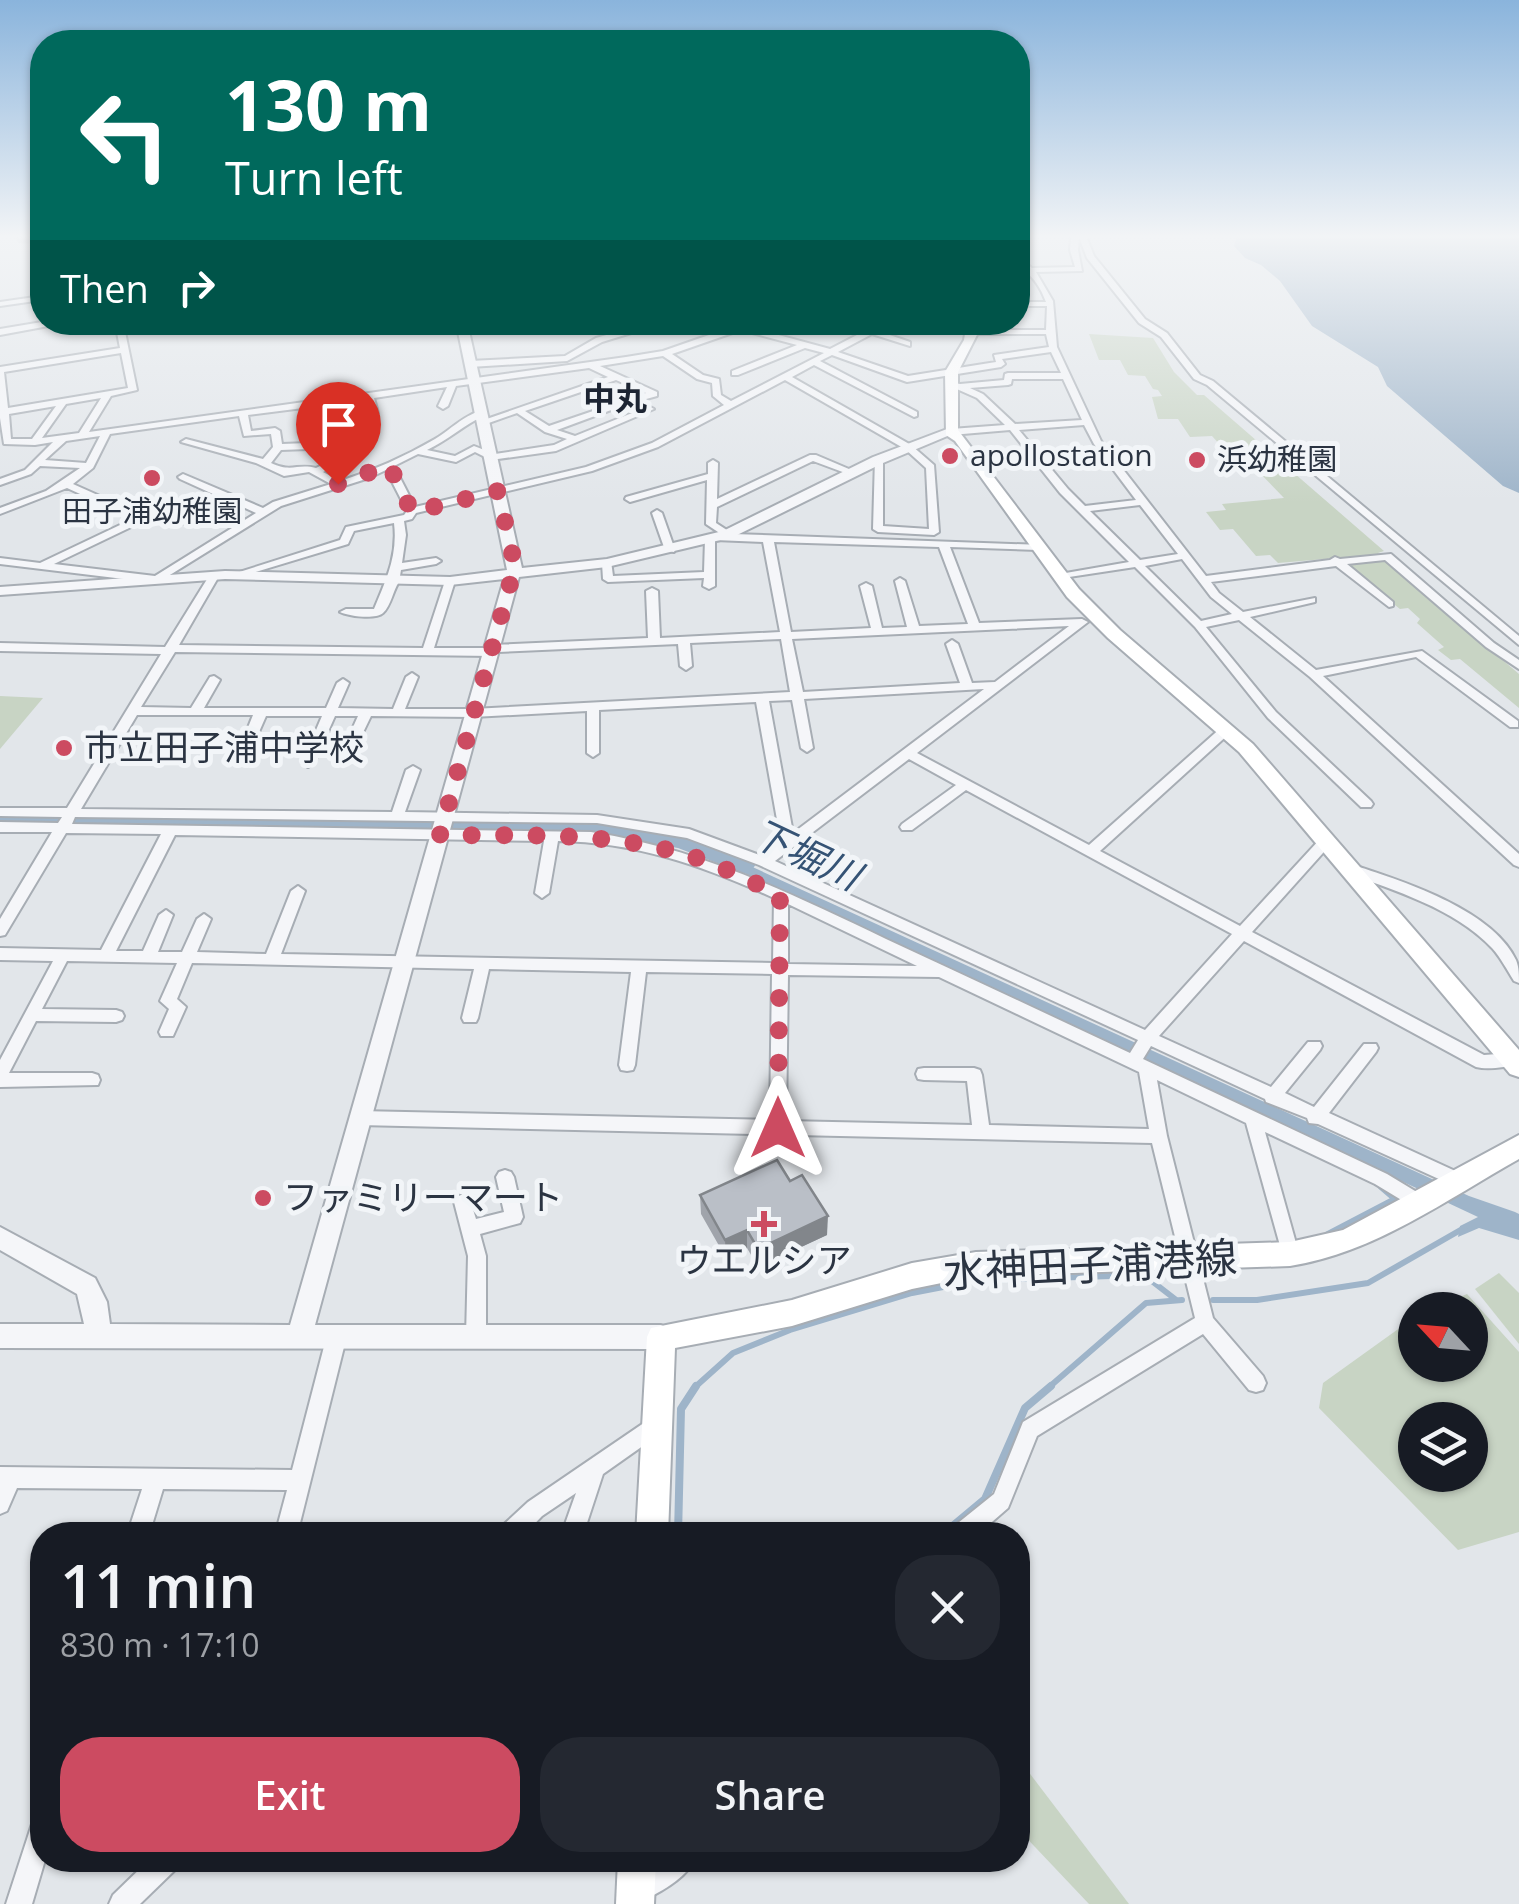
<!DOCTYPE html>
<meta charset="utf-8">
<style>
:root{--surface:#171b24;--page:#242831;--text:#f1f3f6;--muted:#9ea1a6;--accent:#cc4b61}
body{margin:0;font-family:"Open Sans","Noto Sans JP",sans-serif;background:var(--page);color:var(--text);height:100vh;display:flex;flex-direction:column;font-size:38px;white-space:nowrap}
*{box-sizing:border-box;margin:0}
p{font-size:32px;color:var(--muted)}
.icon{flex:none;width:55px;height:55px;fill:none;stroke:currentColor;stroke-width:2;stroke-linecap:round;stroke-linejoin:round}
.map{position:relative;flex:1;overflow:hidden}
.panel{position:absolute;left:30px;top:1522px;width:1000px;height:350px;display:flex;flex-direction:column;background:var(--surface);border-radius:40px;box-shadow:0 2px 8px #0004}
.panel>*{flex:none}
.top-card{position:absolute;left:30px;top:30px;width:1000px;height:305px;border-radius:40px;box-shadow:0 2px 8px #0004;background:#00695c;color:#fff;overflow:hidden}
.needle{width:65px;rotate:296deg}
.buttons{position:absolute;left:1398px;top:1292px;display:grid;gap:20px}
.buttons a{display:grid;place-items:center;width:90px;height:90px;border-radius:50%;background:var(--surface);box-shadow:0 2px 8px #0004;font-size:50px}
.pin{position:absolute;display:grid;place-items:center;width:85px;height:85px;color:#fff;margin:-102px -42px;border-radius:50% 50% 50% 0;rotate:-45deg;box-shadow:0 0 10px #0007}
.pin .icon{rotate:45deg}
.me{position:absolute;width:110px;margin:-55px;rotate:0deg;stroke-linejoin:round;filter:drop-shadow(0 0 8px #0008)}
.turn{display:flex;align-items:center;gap:35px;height:210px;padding:0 30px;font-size:45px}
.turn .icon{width:130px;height:130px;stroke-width:2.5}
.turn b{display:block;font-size:70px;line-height:85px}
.then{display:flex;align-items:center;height:95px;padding:0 30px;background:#0003;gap:20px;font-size:38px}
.round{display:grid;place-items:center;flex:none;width:105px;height:105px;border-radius:40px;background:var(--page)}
.summary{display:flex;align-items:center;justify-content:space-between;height:170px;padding:0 30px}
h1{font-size:60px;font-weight:600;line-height:75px}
.primary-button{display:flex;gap:20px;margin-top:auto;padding:20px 30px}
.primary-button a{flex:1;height:115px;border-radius:40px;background:var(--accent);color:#fff;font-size:40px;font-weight:600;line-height:115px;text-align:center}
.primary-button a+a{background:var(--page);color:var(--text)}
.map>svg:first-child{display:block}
.green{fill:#c8d4c4;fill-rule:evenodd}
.water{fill:#9eb4c9}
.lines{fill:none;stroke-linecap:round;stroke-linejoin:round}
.stream-far1{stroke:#9eb4c9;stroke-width:6}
.stream{stroke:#9eb4c9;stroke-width:8}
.river{fill:#9eb4c9;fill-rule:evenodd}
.minor-casing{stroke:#a7adb4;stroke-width:4}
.tertiary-casing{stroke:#a7adb4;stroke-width:4}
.secondary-casing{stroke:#a7adb4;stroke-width:4}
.minor{fill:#f5f6f9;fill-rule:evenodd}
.tertiary{fill:#f5f6f9;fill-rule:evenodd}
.secondary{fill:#fff;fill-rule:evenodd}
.wall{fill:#a0a4ab}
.shaded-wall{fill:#82868b}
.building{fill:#babfc7;stroke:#82868b;stroke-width:2.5}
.route{stroke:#cc4b61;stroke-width:18;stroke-dasharray:0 32.4}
.poi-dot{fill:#cc4b61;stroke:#f2f5f8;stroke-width:4}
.labels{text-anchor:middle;stroke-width:10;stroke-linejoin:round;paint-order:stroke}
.far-poi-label{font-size:30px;fill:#2b3442;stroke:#f2f5f8;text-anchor:start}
.far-quarter-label{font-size:32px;font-weight:bold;fill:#1d2533;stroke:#f2f5f8}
.poi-label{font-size:35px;fill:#2b3442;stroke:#f2f5f8;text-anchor:start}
.water-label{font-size:38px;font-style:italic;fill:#355375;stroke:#f2f5f8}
.near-street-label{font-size:42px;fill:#2b3442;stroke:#f2f5f8}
</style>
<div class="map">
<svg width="1519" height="1904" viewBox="0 0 1519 1904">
<rect width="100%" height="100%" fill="#e2e6ea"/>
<g class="green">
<polygon points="1089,334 1153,338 1174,372 1197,395 1204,395 1384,551 1378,553 1519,674 1519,708 1460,659 1451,660 1438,650 1444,647 1417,623 1420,619 1408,608 1400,609 1336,558 1278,563 1270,555 1256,556 1233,529 1220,530 1206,512 1226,510 1222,504 1284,498 1254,467 1241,468 1212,436 1190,437 1178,419 1158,419 1152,397 1162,396 1158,390 1153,389 1145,376 1128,375 1120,360 1099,360"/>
<polygon points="0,696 43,698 0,749"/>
<polygon points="1499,1273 1519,1293 1519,1344 1475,1289"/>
<path d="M1467 1294 1519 1352V1532L1458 1550 1319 1408 1323 1383 1415 1317V1365H1470V1310H1429ZM1470 1420V1475H1415V1420Z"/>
<polygon points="1018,1758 1129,1904 1089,1904 1018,1829"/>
</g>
<g class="water">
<polygon points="1237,236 1519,236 1519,493 1503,486 1387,386 1378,367 1312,326 1280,281 1261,265 1245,258 1234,246"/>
<polygon points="711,848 1469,1196 1515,1212 1519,1214 1519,1240 1479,1228 1458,1237 1460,1226 1478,1217 706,855"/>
</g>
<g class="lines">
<g class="stream-far1">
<polyline points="1328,1234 1395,1199 1381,1187"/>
<polyline points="1213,1300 1257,1300 1368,1283 1464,1228"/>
<polyline points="694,1388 733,1353 790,1330 912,1293 979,1280 1144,1275 1175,1299"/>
<polyline points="1048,1388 1146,1303 1182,1300"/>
</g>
<g class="stream">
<polyline points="678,1535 681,1409 696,1386"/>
<polyline points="942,1535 985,1499 1025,1408 1051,1386"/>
</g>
<polygon class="river" points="0,810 604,820 683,832 752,858 756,864 752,870 743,873 678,848 604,836 0,826"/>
<g class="minor-casing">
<g id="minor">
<path d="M1071 236H1086L1094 256 1145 319 1167 333 1200 375 1213 381 1519 636V645L1207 385 1194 379 1161 337 1139 323 1087 258 1079 237 1078 250 1082 271 1036 272 1053 301 1057 347 1101 441 1206 576 1330 560 1335 557 1340 559 1391 554 1494 643 1519 660V669L1486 647 1385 560 1347 564 1393 602V606L1389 607 1336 566 1211 582 1219 593 1243 612 1315 598V602L1250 617 1316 670 1422 651 1518 721V727H1510L1416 657 1323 676 1519 854V867L1514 865 1310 677 1239 620 1206 627 1276 712 1371 801 1373 804 1371 807H1361L1268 718 1195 627 1135 567 1056 579V575L1060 574 1129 562 1060 493 1010 430 951 435 946 432 951 429 1005 425 977 398 950 386V382L960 384 1004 380 1005 374 1008 373H1061L1051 352 1002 359 1005 364 1001 367 907 382 832 355 820 361 917 412V416L914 417 814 365 792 377 911 445 934 465 939 532 934 535 878 532 873 529 875 458 883 460V526L929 529 926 468 905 449 785 380 658 447 592 471 416 513 412 519 404 521 406 535 402 563 436 558 441 561 436 564 401 570 399 582C393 590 391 606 383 613 375 620 348 616 340 612L346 609H374C386 580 398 556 394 523L354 531 348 544 239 577 230 575 340 540 346 527 404 515 407 511 386 470 369 478 281 506 157 583 0 564V558L40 563 141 515 113 509 67 488 0 514V508L46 491 80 468 40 466 31 474 0 485V479L25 470 53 442 35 445 4 444 0 418V367L120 348 115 322H123L137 390 111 396 89 432 626 357 663 351 732 327 718 322 740 325 760 322 749 327 830 349 882 322H893L878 331 910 342V346L872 334 838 352 908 376 996 362 994 355 1049 347 1046 334H975L971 332 975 330H1046L1047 306H1018V302H1046C1041 289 1034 276 1022 270L1024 268 1018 262V257L1032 268 1075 267 1070 250ZM741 330 797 345 732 371V375H738L805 348 824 353 731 401 721 395 719 379 703 375 672 354ZM121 353 128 388 8 408 4 372ZM663 356 697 379 712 383 713 396 724 405 652 443 586 467 415 507 394 466 418 454 456 462 475 452 491 460 556 451 654 409 639 401 657 396V392L600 366ZM589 368 608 377 478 422 483 425 517 413 545 432 567 439 554 445 495 454 474 446 455 456 427 450C448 440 464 425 485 415L487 413 482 410C460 418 453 428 435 439 406 456 372 471 340 481L323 472 356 455 340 447 339 443 317 420 311 406 366 399 370 410 334 421V425L337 426 378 413 374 398 447 387 438 406 443 409 448 406 456 386ZM1012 379H1063L1082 420 1015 424 983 394 970 388 1008 385 1011 384ZM616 380 646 393 549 426 525 411ZM101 398 79 433 42 438 66 404ZM630 403 642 409 575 436 557 430ZM56 406 32 439H11L9 414ZM303 408 310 423 334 447 335 451 343 455 316 468C297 463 292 473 271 463L281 450 308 449 313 446 308 443 282 444 280 431 275 428 251 431 248 415ZM239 416 244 436 271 434 273 447 263 459 186 439 181 442 256 463 284 476 309 472 331 484 273 502 263 508 183 474 178 477 180 479 224 499 184 518 120 505 73 484 93 468 110 434ZM1084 425 1094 444 1136 500 1085 506 1068 489 1019 430ZM100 436 86 463 45 460 66 441ZM232 502 256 513 155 576 54 564 152 517 185 524ZM1140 505 1178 554 1140 560 1090 511ZM1182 559 1211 597 1232 614 1201 621 1145 566Z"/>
<polygon points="42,296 42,300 0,306 0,302"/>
<polygon points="551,322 574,322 520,332 516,330"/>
<polygon points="652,322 667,322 602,342 567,361 470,367 466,364 470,361 565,356 596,338"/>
<path d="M810 455H816L856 472 848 474 813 461 717 507 716 523 733 534 1042 545 1043 547 1038 550 950 547 979 623 1082 619 1088 622 917 753 1089 845 1223 726H1231V732L1100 851 1240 926 1321 838H1331L1333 841 1331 844 1252 932 1484 1055 1512 1053 1519 1057 1518 1064C1506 1067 1488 1070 1476 1067L1244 941 1159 1036 1271 1087 1308 1042H1320L1322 1046 1320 1050 1285 1093 1314 1107 1364 1044H1376L1378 1048 1376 1052 1329 1113 1464 1175 1467 1180 1464 1185 1458 1187 1452 1185 1318 1124 1309 1123 1307 1118 1266 1102 1265 1099 1151 1046 1143 1059 1387 1174 1425 1197 1428 1202 1425 1207 1419 1210 1413 1207 1375 1184 1265 1132 1299 1254 1296 1260 1290 1262 1284 1260 1246 1123 1157 1080 1167 1136 1213 1318 1263 1376 1266 1383 1263 1390 1256 1392 1249 1390 1203 1334 1037 1436 1008 1508 977 1535H950L953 1527 994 1494 1023 1422 1195 1318 1152 1143 359 1125 353 1123 351 1118 353 1113 359 1111 770 1120 772 974 646 972 635 1065 633 1070 627 1071 621 1070 619 1065 631 972 489 969 478 1018 476 1022H464L462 1018 474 969 192 963 177 999 186 1007 173 1036H161L159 1032 169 1009 160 1001 177 963 67 961 42 1009 116 1010 122 1012 124 1016 122 1020 116 1022 36 1021 9 1073H92L98 1075 100 1080 98 1085 0 1087V1060L53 961 0 960V948L101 950 161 834 66 833 5 935 0 936V919L52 832H0V822L58 823 62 817 0 816V808H67L161 654 0 651V643L165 647 209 576 214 573 219 576 179 645 423 648 445 581 450 578 455 581 434 648H488L493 645 648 638 646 591 652 588 658 591 660 638 780 632 763 542 715 540V586L709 589 703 586 704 578 608 582 603 579 602 563 611 561 613 576 704 572 705 539 711 535 721 534 706 524 707 480 630 502 625 499 626 497 708 474V463L713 460 718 463 717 499ZM774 542 939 547 968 624 919 626 905 581 900 578 895 581 907 627 882 628 872 586 866 583 860 586 871 628 791 632ZM1069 626 995 682 972 683 958 644 952 640 946 644 960 683 803 692 792 639ZM781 639 790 692 473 709H405L418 677 412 673 406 677 393 709 338 708 349 683 343 679 337 683 326 708H204L220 680 214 676 210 677 191 708 141 707 175 652 492 656 498 652 678 644 680 666 686 670 692 666 690 643ZM984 689 793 833 769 701 792 700 801 748 807 752 813 748 804 699ZM756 702 781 842 762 856 689 829 597 815 405 812 420 770 413 766 406 770 392 812 81 809 137 715H253L239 750 245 754 251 750 266 716H322L302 763 308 767 314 763 335 716H358L345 745 351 749 357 745 371 716 473 717 587 711V753L593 757 599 753V710ZM909 759 956 785 902 824 900 827 902 830H912L966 790 1232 934 1145 1030 775 861ZM75 817 597 823 687 838 759 865 1138 1040 1130 1053C1049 1015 968 977 886 939 787 892 701 849 591 832L72 824ZM175 835 544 841 535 893 542 898 549 893 558 841C635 842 704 866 774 898L773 963 281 954 305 891 298 886 291 891 266 954 197 952 211 919 204 914 197 919 182 952H158L173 915 166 910 159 915 143 951H116ZM788 904 917 966 788 964ZM788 975 939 977 1139 1072 1149 1129 989 1125 982 1075 980 1070 974 1068H924L918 1069 916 1074 918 1079 924 1080 967 1081 972 1125 786 1121Z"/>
<polygon points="657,510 662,513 675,550 674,552 665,550 652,513"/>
<path d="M1350 864C1400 880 1492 909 1516 960 1519 967 1519 975 1519 983L1514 981C1507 970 1501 958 1492 948 1454 908 1395 891 1345 872L1343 869 1345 866Z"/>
<polygon points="505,1170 511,1172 514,1177 523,1217 520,1223 480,1234 486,1256 486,1337 483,1343 476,1346 469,1343 466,1337 468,1256 454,1202 457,1197 463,1194 469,1197 476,1219 504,1212 496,1177 499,1172"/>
<polygon points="337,1326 344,1329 347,1335 297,1535 275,1535 287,1490 163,1489 149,1535 127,1535 142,1489 17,1488 7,1511 0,1514 0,1467 292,1470 327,1335 330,1329"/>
<polygon points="657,1414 664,1417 667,1424 664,1431 603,1474 583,1535 567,1535 564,1527 576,1493 542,1516 524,1535 498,1535 501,1527 528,1502"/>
<polygon points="42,1818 42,1860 45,1860 32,1904 6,1904 30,1830 33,1821"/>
<polygon points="149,1860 179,1860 176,1869 140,1904 109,1904 113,1895"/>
<path d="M660 1860H694C687 1878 657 1894 640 1902L631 1898 627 1889 631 1880Z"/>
</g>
</g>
<g class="tertiary-casing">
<g id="tertiary">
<polygon points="42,322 70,322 0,335 0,329"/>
<polygon points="456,322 467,322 522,568 607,559 723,531 873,457 947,429 957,432 883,463 733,537 607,567 519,577 315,1325 661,1325 670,1329 674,1337 670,1345 661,1349 0,1348 0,1324 84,1324 77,1294 0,1250 0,1227 95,1278 107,1302 110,1324 290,1325 504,579 450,585 225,579 0,595 0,587 225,571 450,577 507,570"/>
</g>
</g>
<g class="secondary-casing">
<g id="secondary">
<polygon points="967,322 979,322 980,329 958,372 958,430 1079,589 1120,630 1253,744 1519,1050 1519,1077 1510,1074 1239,752 1108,638 1067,597 955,441 946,435 945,372 964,340"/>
<path d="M1519 1135V1159C1446 1200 1374 1253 1290 1266L976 1276 912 1289 792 1326 675 1348 668 1535H636L647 1337 651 1328 792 1300 912 1263 976 1252 1290 1242 1343 1230Z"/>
<polygon points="618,1860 656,1860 654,1904 616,1904"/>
</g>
</g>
<use href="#minor" class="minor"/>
<use href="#tertiary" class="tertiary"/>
<use href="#secondary" class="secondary"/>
</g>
<g class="wall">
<polygon points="15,236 42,236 42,244 18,243"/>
<polygon points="700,1195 827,1235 758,1267 747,1248 726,1258 701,1214"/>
</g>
<g class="shaded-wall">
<polygon points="828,1216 827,1235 758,1267 758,1249"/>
<polygon points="747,1230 747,1248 726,1258 725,1240"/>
</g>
<polygon class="building" points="777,1160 790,1181 802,1175 828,1216 758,1249 747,1230 725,1240 700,1195"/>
<linearGradient id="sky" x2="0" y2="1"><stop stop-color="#8ab4dc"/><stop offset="0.47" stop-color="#f2f4f6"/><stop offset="1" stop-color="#f2f4f6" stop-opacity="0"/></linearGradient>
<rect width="1519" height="503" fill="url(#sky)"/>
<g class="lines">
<path class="route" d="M338 484 389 465 412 512 498 491 515 566 440 835C522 836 607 831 687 855 719 864 750 881 780 895L778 1128"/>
</g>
<g class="poi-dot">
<circle cx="950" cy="456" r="10"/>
<circle cx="1197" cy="460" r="10"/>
<circle cx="152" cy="478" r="10"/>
<circle cx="64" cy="748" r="10"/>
<circle cx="263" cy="1198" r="10"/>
<path d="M759 1209h10v10h10v10h-10v10h-10v-10h-10v-10h10z"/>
</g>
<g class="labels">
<g class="far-poi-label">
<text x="970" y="466">apollostation</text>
<text x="1217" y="470">浜幼稚園</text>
<text x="152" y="522" text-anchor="middle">田子浦幼稚園</text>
</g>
<g class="far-quarter-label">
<text x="615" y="410">中丸</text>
</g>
<g class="poi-label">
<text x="84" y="760">市立田子浦中学校</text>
<text x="283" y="1210">ファミリーマート</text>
<text x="764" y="1273" text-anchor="middle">ウエルシア</text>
</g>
<g class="water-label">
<text transform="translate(806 855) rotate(25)" y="13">下堀川</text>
</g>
<g class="near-street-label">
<text transform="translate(1090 1265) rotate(-3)" y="15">水神田子浦港線</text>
</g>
</g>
</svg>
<div class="buttons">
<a><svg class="needle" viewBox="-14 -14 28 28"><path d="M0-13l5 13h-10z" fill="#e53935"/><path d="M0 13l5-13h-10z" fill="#9ea1a6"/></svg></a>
<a><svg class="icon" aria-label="layers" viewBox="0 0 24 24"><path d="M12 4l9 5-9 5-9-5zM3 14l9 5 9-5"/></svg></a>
</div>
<div class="pin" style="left:338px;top:484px;background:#d93025"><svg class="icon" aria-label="arrive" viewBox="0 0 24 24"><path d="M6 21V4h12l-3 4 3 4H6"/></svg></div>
<svg class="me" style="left:778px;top:1128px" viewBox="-20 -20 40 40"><path d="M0-17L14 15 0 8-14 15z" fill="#cc4b61" stroke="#fff" stroke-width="4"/></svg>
<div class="top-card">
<div class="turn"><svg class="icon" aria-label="left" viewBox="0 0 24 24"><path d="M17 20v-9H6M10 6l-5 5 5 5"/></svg><div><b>130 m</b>Turn left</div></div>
<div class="then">Then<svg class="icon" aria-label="right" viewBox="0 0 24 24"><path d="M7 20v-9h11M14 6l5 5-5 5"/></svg></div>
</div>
<section class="panel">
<div class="summary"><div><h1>11 min</h1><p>830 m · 17:10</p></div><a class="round"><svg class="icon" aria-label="close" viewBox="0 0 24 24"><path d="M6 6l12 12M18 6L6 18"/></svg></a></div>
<div class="primary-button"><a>Exit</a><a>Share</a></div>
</section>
</div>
